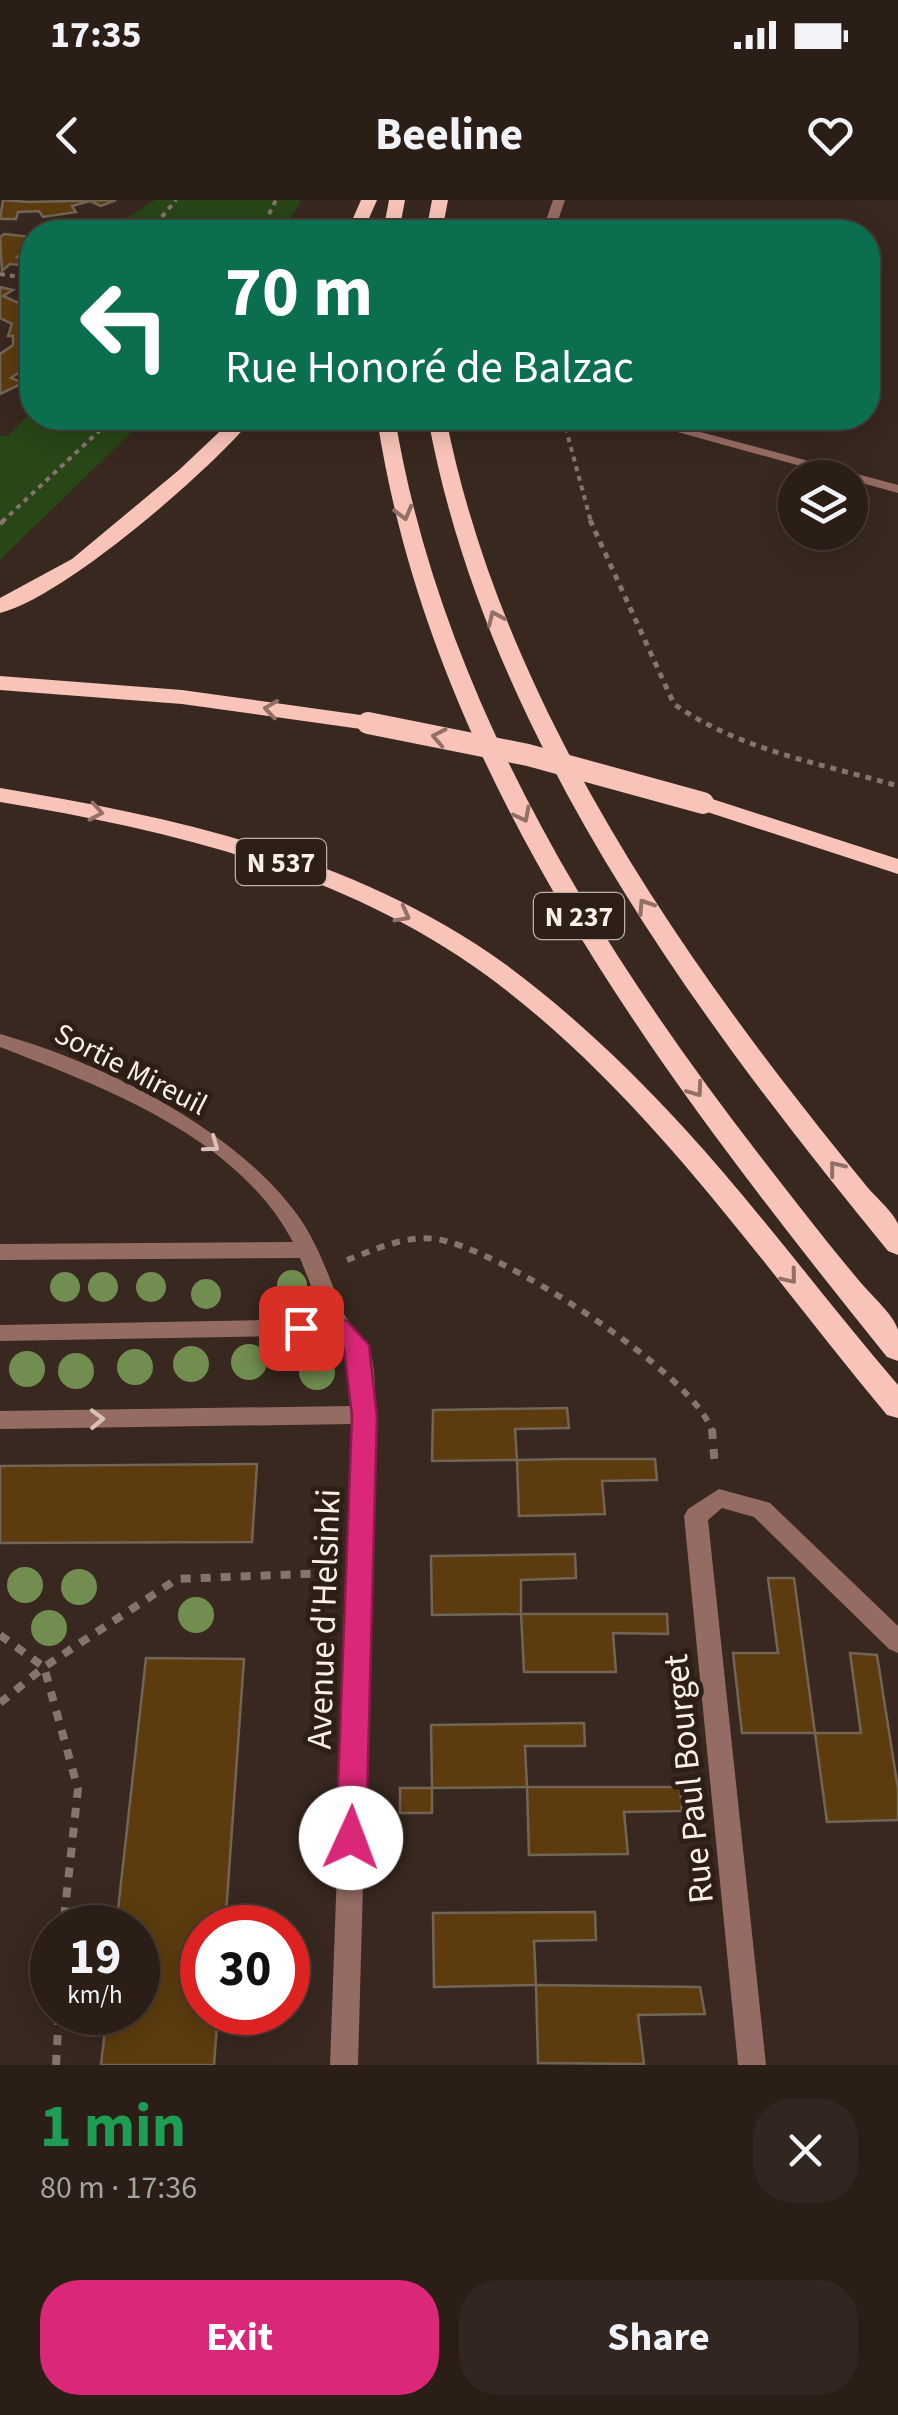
<!DOCTYPE html>
<meta charset="utf-8">
<style>
:root{--surface:#2a1e17;--page:#322720;--text:#f1f3f6;--muted:#a5a2a1;--line:#463c36;--accent:#db2777}
body{margin:0;font-family:"Source Sans 3",sans-serif;background:var(--page);color:var(--text);height:100vh;display:flex;flex-direction:column;font-size:38px;white-space:nowrap}
*{box-sizing:border-box;margin:0}
p{font-size:32px;color:var(--muted)}
.icon{flex:none;width:55px;height:55px;fill:none;stroke:currentColor;stroke-width:2;stroke-linecap:round;stroke-linejoin:round}
.map{position:relative;height:1865px;overflow:hidden}
.sheet{display:flex;flex-direction:column;background:var(--surface);flex:1}
.sheet>*{flex:none}
.banner{position:absolute;left:20px;top:20px;width:860px;height:210px;border-radius:40px;box-shadow:0 5px 25px #0003,0 0 0 2px var(--line);background:#0b6e4f;color:#fff;overflow:hidden}
.fabs{position:absolute;left:778px;top:260px;display:grid;gap:20px}
.fabs a{display:grid;place-items:center;width:90px;height:90px;border-radius:50%;background:var(--surface);box-shadow:0 5px 25px #0003,0 0 0 2px var(--line);font-size:50px}
.speed{position:absolute;left:30px;top:1705px;display:flex;gap:20px;font-size:50px;font-weight:700;text-align:center}
.speed>*{display:grid;place-content:center;width:130px;height:130px;border-radius:50%;background:var(--surface);box-shadow:0 5px 25px #0003,0 0 0 2px var(--line);line-height:1}
.speed small{font-size:25px;font-weight:400}
.speed .limit{border:15px solid #d22;background:#fff;color:#111}
.pin{position:absolute;display:grid;place-items:center;width:85px;height:85px;color:#fff;margin:-42px;border-radius:20px;box-shadow:0 5px 15px #0006}
.me{position:absolute;width:110px;margin:-55px;rotate:2deg;stroke-linejoin:round;filter:drop-shadow(0 0 8px #0008)}
.turn{display:flex;align-items:center;gap:35px;height:210px;padding:0 40px;font-size:45px}
.turn .icon{width:130px;height:130px;stroke-width:2.5}
.turn b{display:block;font-size:70px;line-height:85px}
.round{display:grid;place-items:center;flex:none;width:105px;height:105px;border-radius:40px;background:var(--page)}
.head{display:flex;align-items:center;justify-content:space-between;height:170px;padding:0 40px}
h1{font-size:60px;font-weight:700;line-height:75px;color:#1e9e55}
.action{display:flex;gap:20px;margin-top:auto;padding:20px 40px}
.action a{flex:1;height:115px;border-radius:40px;background:var(--accent);color:#fff;font-size:40px;font-weight:700;line-height:115px;text-align:center}
.action a+a{background:var(--page);color:var(--text)}
.status{display:flex;justify-content:space-between;align-items:center;height:70px;padding:0 50px;background:var(--surface);direction:ltr}
.status svg{height:28px;fill:currentColor}
header{display:flex;justify-content:space-between;align-items:center;height:130px;padding:0 40px;background:var(--surface);font-size:45px;font-weight:700}
.map>svg:first-child{display:block}
.green{fill:#294617}
.building{fill:#5c3c0f;stroke:#726556;stroke-width:2.5}
.lines{fill:none;stroke-linecap:round;stroke-linejoin:round}
.path-far3{stroke:#83756d;stroke-width:4;stroke-dasharray:5 5;stroke-linecap:butt}
.path-far2{stroke:#83756d;stroke-width:5;stroke-dasharray:6 6;stroke-linecap:butt}
.path-far1{stroke:#83756d;stroke-width:6;stroke-dasharray:8 8;stroke-linecap:butt}
.path{stroke:#83756d;stroke-width:8;stroke-dasharray:10 10;stroke-linecap:butt}
.service{fill:#956c63;fill-rule:evenodd}
.minor{fill:#956c63;fill-rule:evenodd}
.trunk{fill:#f8c3b8;fill-rule:evenodd}
.trunk-bridge{stroke:#f8c3b8;stroke-width:22}
.tree{fill:#718e50}
.oneway{stroke:#927067}
.oneway2{stroke:#d7c1ba}
.route{fill:#db2777;stroke:#8e194d;stroke-width:2.5}
.labels{text-anchor:middle;stroke-width:10;stroke-linejoin:round;paint-order:stroke}
.shield{fill:#2d1e16;stroke:#bcb0aa;stroke-width:2.5}
.shield-label{font-size:28px;font-weight:bold;fill:#faefe9}
.street-label{font-size:30px;fill:#faefe9;stroke:#2d1e16}
.near-street-label{font-size:35px;fill:#faefe9;stroke:#2d1e16}
</style>
<div class="status"><b>17:35</b><svg viewBox="0 0 49 12"><path d="M0 12V9h3v3zM5 12V6h3v6zM10 12V3h3v9zM15 12V0h3v12zM26 1h20v11H26zM47 4h2v5h-2z"/></svg></div>
<header><svg class="icon" aria-label="back" viewBox="0 0 24 24"><path d="M15 5l-7 7 7 7"/></svg>Beeline<svg class="icon" aria-label="heart" viewBox="0 0 24 24"><path d="M12 20l-8-8c-3-5 5-10 8-4 3-6 11-1 8 4z"/></svg></header>
<div class="map">
<svg width="898" height="1865" viewBox="0 0 898 1865">
<rect width="100%" height="100%" fill="#38281f"/>
<g class="green">
<polygon points="155,0 301,0 283,32 106,32"/>
<polygon points="32,211 32,218 146,218 0,360 0,235 8,236"/>
</g>
<g class="building">
<polygon points="3,0 28,2 116,0 101,6 90,1 72,6 76,12 43,17 39,11 18,12 16,19 0,19"/>
<polygon points="4,34 32,37 32,53 23,52 17,57 27,59 20,65 10,64 2,71 0,37"/>
<polygon points="0,87 13,90 3,96 21,104 32,101 32,170 24,169 11,178 23,183 0,194 0,154 13,145 13,136 8,136 12,124 0,118"/>
<polygon points="567,1208 569,1228 515,1229 517,1260 432,1261 433,1210"/>
<polygon points="571,1259 655,1259 657,1280 602,1281 605,1314 519,1316 517,1260"/>
<polygon points="257,1264 252,1342 0,1343 0,1266"/>
<polygon points="575,1354 576,1378 521,1380 521,1414 432,1415 431,1356"/>
<polygon points="768,1378 794,1378 815,1533 742,1533 733,1453 778,1453"/>
<polygon points="521,1414 667,1414 668,1434 613,1433 616,1472 524,1472"/>
<polygon points="850,1453 877,1455 898,1589 898,1620 827,1622 815,1533 861,1533"/>
<polygon points="146,1458 244,1459 225,1728 202,1728 202,1812 218,1812 214,1865 101,1865 107,1812 138,1812 138,1728 116,1728"/>
<polygon points="584,1523 585,1546 525,1546 527,1587 432,1588 431,1525"/>
<polygon points="527,1587 680,1587 682,1611 624,1612 628,1654 529,1655"/>
<rect x="400" y="1588" width="32" height="25"/>
<polygon points="595,1712 596,1740 534,1741 536,1785 434,1787 433,1713"/>
<polygon points="536,1785 700,1787 705,1814 638,1815 644,1864 538,1863"/>
</g>
<g class="lines">
<g class="path-far3">
<polyline points="149,32 176,0"/>
<polyline points="260,32 276,0"/>
<polyline points="0,74 32,79"/>
<polyline points="563,218 591,322"/>
<polyline points="2,322 113,218"/>
</g>
<g class="path-far2">
<path d="M590 320 674 504C739 550 823 564 898 586"/>
<polyline points="0,324 4,320"/>
</g>
<path class="path-far1" d="M347 1060C374 1050 405 1035 435 1039 496 1046 694 1173 712 1231"/>
<g class="path">
<polyline points="712,1229 715,1268"/>
<polyline points="0,1435 44,1467 78,1589 63,1728"/>
<polyline points="0,1503 44,1467 177,1379 328,1373"/>
<polyline points="56,1865 59,1812"/>
</g>
<g class="service">
<polygon points="553,0 565,0 554,32 542,32"/>
<polygon points="627,218 648,218 898,285 898,293"/>
</g>
<g class="minor">
<path d="M0 834C103 863 239 930 301 1020 319 1047 330 1079 342 1110 348 1125 362 1132 368 1147 377 1167 374 1193 376 1215L358 1865H330L353 1224 0 1229V1211L353 1206 348 1155 333 1135 0 1141V1125L324 1119 300 1058 0 1060V1044L293 1042C237 936 105 888 0 847Z"/>
<polygon points="719,1289 770,1303 898,1426 898,1453 889,1449 754,1317 722,1308 708,1320 766,1865 738,1865 684,1316 688,1309"/>
</g>
<g class="trunk">
<polygon points="361,0 377,0 363,32 347,32"/>
<polygon points="389,0 405,0 399,32 383,32"/>
<polygon points="432,0 448,0 442,32 426,32"/>
<path d="M234 218H253C210 271 64 397 0 413V398L72 359 179 270Z"/>
<path d="M377 218H395C440 490 591 737 757 952 791 996 825 1040 861 1083 871 1095 894 1115 898 1130 898 1139 898 1151 898 1161L887 1157C666 882 431 577 377 218Z"/>
<path d="M428 218H446C494 461 631 682 779 876 807 912 835 948 864 983 873 995 893 1011 898 1024 898 1032 898 1046 898 1055L888 1051C691 811 485 530 428 218Z"/>
<polygon points="0,476 182,490 368,516 379,523 368,530 182,504 0,490"/>
<path d="M0 588C176 617 357 657 505 764 570 812 629 868 684 928 759 1010 825 1100 898 1185V1218L887 1215C760 1063 648 894 486 775 343 671 171 630 0 602Z"/>
<polygon points="703,596 898,659 898,674 695,608 691,603"/>
</g>
<polyline class="trunk-bridge" points="368,523 528,555 703,603"/>
</g>
<g class="tree">
<circle cx="292" cy="1085" r="15"/>
<circle cx="65" cy="1087" r="15"/>
<circle cx="103" cy="1087" r="15"/>
<circle cx="151" cy="1087" r="15"/>
<circle cx="206" cy="1094" r="15"/>
<circle cx="249" cy="1162" r="18"/>
<circle cx="191" cy="1164" r="18"/>
<circle cx="135" cy="1167" r="18"/>
<circle cx="27" cy="1169" r="18"/>
<circle cx="76" cy="1171" r="18"/>
<circle cx="317" cy="1172" r="18"/>
<circle cx="25" cy="1385" r="18"/>
<circle cx="79" cy="1387" r="18"/>
<circle cx="196" cy="1415" r="18"/>
<circle cx="49" cy="1428" r="18"/>
</g>
<defs><path id="oneway-chevron" d="M-2-3.5L2.5 0L-2 3.5" fill="none" stroke-width="1.6" stroke-linecap="round" stroke-linejoin="round" transform="scale(2.5)"/></defs>
<g class="oneway">
<use href="#oneway-chevron" transform="translate(404 313) rotate(75)"/>
<use href="#oneway-chevron" transform="translate(495 418) rotate(-114)"/>
<use href="#oneway-chevron" transform="translate(271 509) rotate(-172)"/>
<use href="#oneway-chevron" transform="translate(439 537) rotate(-169)"/>
<use href="#oneway-chevron" transform="translate(96 612) rotate(10)"/>
<use href="#oneway-chevron" transform="translate(523 615) rotate(63)"/>
<use href="#oneway-chevron" transform="translate(645 706) rotate(-123)"/>
<use href="#oneway-chevron" transform="translate(403 715) rotate(28)"/>
<use href="#oneway-chevron" transform="translate(696 890) rotate(54)"/>
<use href="#oneway-chevron" transform="translate(836 968) rotate(-128)"/>
<use href="#oneway-chevron" transform="translate(790 1077) rotate(51)"/>
</g>
<g class="oneway2">
<use href="#oneway-chevron" transform="translate(212 945) rotate(36)"/>
<use href="#oneway-chevron" transform="translate(97 1219) rotate(-1)"/>
</g>
<polygon class="route" points="338,1118 347,1121 369,1145 377,1216 366,1638 362,1647 351,1651 340,1647 336,1638 352,1216 344,1148 333,1137 292,1135 288,1128 292,1121"/>
<g class="labels">
<g class="shield">
<rect x="236" y="639" width="90" height="46" rx="8"/>
<rect x="534" y="693" width="90" height="46" rx="8"/>
</g>
<g class="shield-label">
<text x="281" y="672">N 537</text>
<text x="579" y="726">N 237</text>
</g>
<g class="street-label">
<text transform="translate(131 869) rotate(27)" y="10">Sortie Mireuil</text>
</g>
<g class="near-street-label">
<text transform="translate(323 1419) rotate(-88)" y="12">Avenue d'Helsinki</text>
<text transform="translate(688 1579) rotate(-96)" y="12">Rue Paul Bourget</text>
</g>
</g>
</svg>
<div class="fabs">
<a><svg class="icon" aria-label="layers" viewBox="0 0 24 24"><path d="M12 4l9 5-9 5-9-5zM3 14l9 5 9-5"/></svg></a>
</div>
<div class="speed"><div>19<small>km/h</small></div><div class="limit">30</div></div>
<div class="pin" style="left:301px;top:1128px;background:#d93025"><svg class="icon" aria-label="arrive" viewBox="0 0 24 24"><path d="M6 21V4h12l-3 4 3 4H6"/></svg></div>
<svg class="me" style="left:351px;top:1638px" viewBox="-20 -20 40 40"><circle r="19" fill="#fff"/><path d="M0-13L10 11 0 6-10 11z" fill="#db2777"/></svg>
<div class="banner">
<div class="turn"><svg class="icon" aria-label="left" viewBox="0 0 24 24"><path d="M17 20v-9H6M10 6l-5 5 5 5"/></svg><div><b>70 m</b>Rue Honoré de Balzac</div></div>
</div>
</div>
<section class="sheet">
<div class="head"><div><h1>1 min</h1><p>80 m · 17:36</p></div><a class="round"><svg class="icon" aria-label="close" viewBox="0 0 24 24"><path d="M6 6l12 12M18 6L6 18"/></svg></a></div>
<div class="action"><a>Exit</a><a>Share</a></div>
</section>
